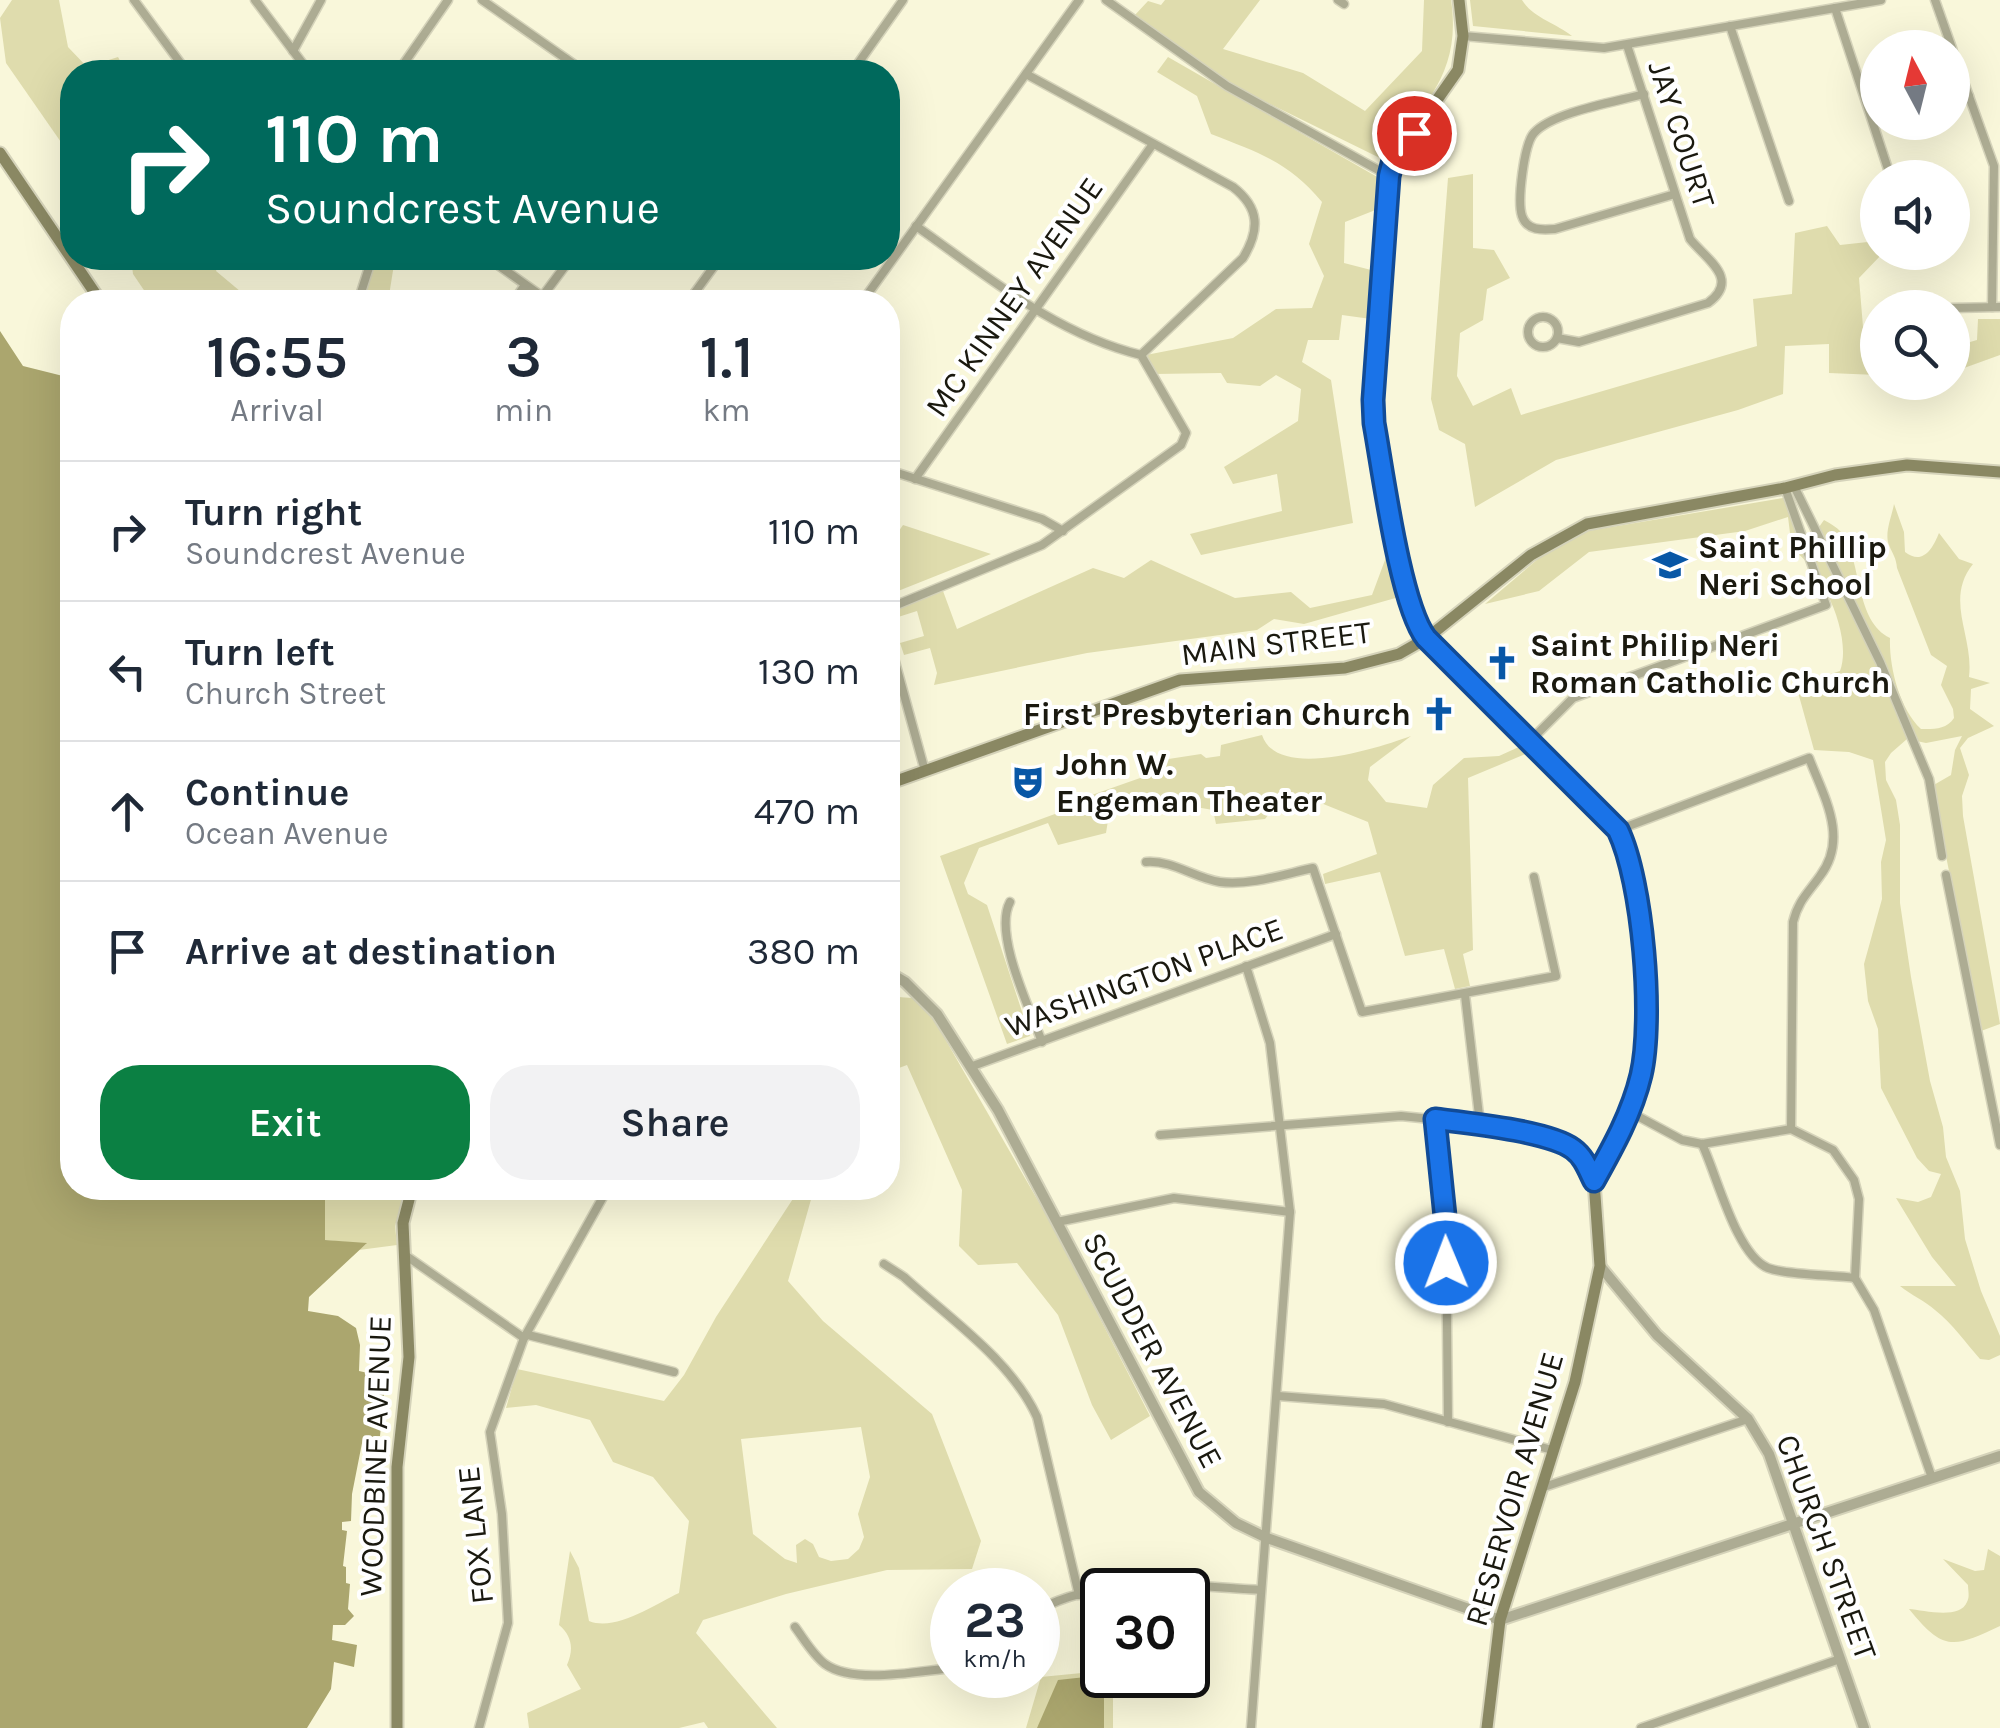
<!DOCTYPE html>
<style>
:root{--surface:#fff;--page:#f2f2f3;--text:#1f2937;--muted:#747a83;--line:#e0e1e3;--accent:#0b8043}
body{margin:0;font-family:Karla,sans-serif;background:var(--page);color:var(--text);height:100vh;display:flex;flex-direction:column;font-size:38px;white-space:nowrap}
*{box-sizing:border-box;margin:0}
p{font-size:32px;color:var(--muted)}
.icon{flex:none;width:55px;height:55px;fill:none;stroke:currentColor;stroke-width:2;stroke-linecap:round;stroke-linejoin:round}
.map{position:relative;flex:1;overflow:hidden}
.drawer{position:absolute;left:60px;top:290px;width:840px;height:910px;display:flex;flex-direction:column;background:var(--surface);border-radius:40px;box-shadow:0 10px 40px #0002}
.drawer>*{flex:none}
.top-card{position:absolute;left:60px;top:60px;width:840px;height:210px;border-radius:40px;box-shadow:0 10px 40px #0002;background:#00695c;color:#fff;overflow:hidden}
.needle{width:65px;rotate:353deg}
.buttons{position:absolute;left:1860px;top:30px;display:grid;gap:20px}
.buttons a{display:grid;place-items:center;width:110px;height:110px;border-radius:50%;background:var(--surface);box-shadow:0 10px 40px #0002;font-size:50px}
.speed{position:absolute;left:930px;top:1568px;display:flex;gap:20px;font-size:50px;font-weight:700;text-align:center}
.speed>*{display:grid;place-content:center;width:130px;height:130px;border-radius:50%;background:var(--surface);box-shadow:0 10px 40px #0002;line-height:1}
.speed small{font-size:25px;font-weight:400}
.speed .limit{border:5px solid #111;border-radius:15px;background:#fff;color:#111}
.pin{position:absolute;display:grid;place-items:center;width:85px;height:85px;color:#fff;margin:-42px;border:5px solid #fff;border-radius:50%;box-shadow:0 2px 10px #0007}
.me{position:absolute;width:110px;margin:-55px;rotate:359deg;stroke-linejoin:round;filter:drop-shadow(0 0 8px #0008)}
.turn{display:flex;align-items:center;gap:35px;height:210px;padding:0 40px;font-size:45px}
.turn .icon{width:130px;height:130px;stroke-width:2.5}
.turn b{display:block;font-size:70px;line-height:85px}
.eta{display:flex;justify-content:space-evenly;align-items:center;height:170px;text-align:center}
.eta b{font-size:60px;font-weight:600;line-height:70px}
.action{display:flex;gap:20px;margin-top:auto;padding:20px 40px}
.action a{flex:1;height:115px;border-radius:40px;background:var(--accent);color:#fff;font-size:40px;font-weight:600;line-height:115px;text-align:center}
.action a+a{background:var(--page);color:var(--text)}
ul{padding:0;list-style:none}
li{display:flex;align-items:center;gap:30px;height:140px;padding:0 40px;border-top:2px solid var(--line)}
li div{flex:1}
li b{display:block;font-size:38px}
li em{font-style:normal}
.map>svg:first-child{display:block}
.green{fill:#dfdcad;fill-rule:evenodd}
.water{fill:#aba66e}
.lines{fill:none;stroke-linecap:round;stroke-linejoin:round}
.minor-casing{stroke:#d5d3ba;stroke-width:11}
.tertiary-casing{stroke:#d5d3ba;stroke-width:14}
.secondary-casing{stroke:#d5d3ba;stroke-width:15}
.minor{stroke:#adac93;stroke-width:8}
.tertiary{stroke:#adac93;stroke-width:10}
.secondary{stroke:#8a8863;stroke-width:11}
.route-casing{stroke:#114b97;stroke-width:25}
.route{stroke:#1a73e8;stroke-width:18}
.labels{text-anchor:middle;stroke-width:8;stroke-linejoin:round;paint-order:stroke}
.street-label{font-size:32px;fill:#1a190f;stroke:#fff}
.poi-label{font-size:32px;font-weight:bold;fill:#1a190f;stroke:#fff;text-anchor:start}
</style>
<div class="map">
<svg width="2000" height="1728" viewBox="0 0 2000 1728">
<rect width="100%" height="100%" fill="#f9f7da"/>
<g class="green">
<polygon points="12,0 59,0 68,47 87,67 118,57 126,72 72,72 72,158 6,63 0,18"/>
<path d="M1165 0H1260L1223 49 1303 73 1365 111 1422 51 1424 0H1451C1462 73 1424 104 1384 160L1227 83 1134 16 1148 1 1161 5Z"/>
<path d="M1470 0H1522C1533 18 1556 23 1572 36L1473 26Z"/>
<path d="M1168 57 1379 178 1378 209 1345 222 1344 263 1375 271 1371 319 1342 315 1339 340H1308L1302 362 1331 380 1353 523 1201 555 1190 534 1282 511 1277 474 1233 484 1224 467 1298 421 1301 389 1276 375 1260 386 1227 383 1221 373 1155 374 1146 355 1233 338 1276 309 1312 308 1324 276 1309 244 1322 202C1289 162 1257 152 1211 134L1197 96 1157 72Z"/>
<polygon points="1473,174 1473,248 1494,250 1510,278 1487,289 1483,320 1460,333 1457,376 1473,406 1511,388 1521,415 1757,346 1753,299 1792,294 1795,233 1827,226 1840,245 1877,241 1878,252 1883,253 1859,278 1863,327 1877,337 1877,375 1829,373 1829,344 1785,346 1783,394 1738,410 1556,460 1475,507 1465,444 1439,430 1431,399 1448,178"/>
<polygon points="131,258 221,258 216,271 253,302 152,302 133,274"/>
<polygon points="374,258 395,258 388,302 363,302 375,264"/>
<polygon points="1978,319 2000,319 2000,355 1953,372 1953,347 1977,340"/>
<path d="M1783 498 1797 532 1810 549 1812 537 1824 520C1831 524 1839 528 1843 535 1862 563 1855 621 1890 638 1889 666 1899 708 1921 729 1934 729 1946 730 1954 718L1953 709 1941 685 1947 666 1931 655 1897 568C1896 557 1893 555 1889 545 1884 533 1892 516 1894 504L1904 532 1905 552C1923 566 1933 548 1939 533L1959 559 1973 564C1944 600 1974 636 1969 677L1990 683 1971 689 1970 709 1994 726 1968 738 1960 748 1969 775 1962 796 1963 816 2000 1024 1981 1031 1932 786 1951 775 1955 750 1962 736 1926 743 1907 739 1891 753 1885 762 1886 780 1896 800 1900 825V903L1911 977 1930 1081 1943 1127 1946 1157 1960 1191 1965 1239 1981 1291 2000 1336V1355L1989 1360 1980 1359C1965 1342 1953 1324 1935 1310 1925 1301 1911 1295 1900 1286H1956L1932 1257 1896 1198 1918 1202 1931 1197 1941 1174 1929 1171 1917 1158 1881 1088 1878 1029 1868 1001 1864 964 1882 899 1881 862 1886 840 1873 760 1849 752 1814 750 1796 685 1840 671C1853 636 1822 569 1792 549L1788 517 1745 531 1589 552 1539 591 1485 604 1545 553 1588 531Z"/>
<polygon points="903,525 991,554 888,595 888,540 892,541"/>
<polygon points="1388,552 1399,597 1304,624 1274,619 1257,630 1087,653 934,685 937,673 930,648 904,655 900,643 924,636 917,611 895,618 896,609 943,591 957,629 1093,568 1124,578 1151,560 1235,598 1291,592 1310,608 1372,595"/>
<path d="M1262 735C1277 781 1378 748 1411 736L1370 767 1368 780 1386 802 1427 808 1433 785 1464 758 1499 756 1521 746 1528 753 1468 778 1473 950 1463 954 1470 986 1455 989 1444 949 1405 956 1380 872 1325 884 1323 874 1377 854 1368 822 1306 797 1277 804 1265 819 1216 824 1213 810 1150 799 1110 808 1106 833 1058 845 1048 823 979 848 964 883 968 894 987 905 1030 1036 1007 1044 940 856 1074 807 1089 796 1160 771 1162 760 1201 754 1206 758 1220 756 1221 745Z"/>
<polygon points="898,997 912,998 933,1018 1052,1225 1150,1416 1111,1440 1092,1405 1058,1315 1017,1263 978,1265 959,1246 962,1190 907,1065 888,1072 888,1002"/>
<polygon points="325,1188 405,1188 395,1226 397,1245 359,1250 366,1244 325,1240"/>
<path d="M800 1188H843L812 1196 788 1281 823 1321 932 1414 981 1541 972 1569 887 1570 786 1594 703 1620 696 1633 777 1728H708L704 1722 679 1728H529L527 1713 581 1689 567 1665C574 1649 572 1636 559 1625L570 1551 579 1568 589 1621C616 1632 655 1604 679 1593L689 1521 653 1477 613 1462 590 1420 536 1405 506 1408 517 1369 664 1401 684 1375 716 1317ZM861 1427 870 1477 858 1514 864 1537 859 1549 848 1559 831 1561 819 1557 813 1544 805 1539 796 1545 797 1563 785 1559 753 1534 741 1439Z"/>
<path d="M1988 1549 2000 1556V1626C1953 1648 1944 1652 1909 1609 1923 1610 1960 1620 1967 1602 1970 1597 1968 1591 1968 1585L1943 1559 1975 1571 1984 1570Z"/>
<polygon points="1102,1671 1102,1675 1113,1675 1113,1728 1026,1728 1041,1677"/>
</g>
<g class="water">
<polygon points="0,331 23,366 63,376 72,390 72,1188 325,1188 325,1240 367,1243 309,1297 308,1311 338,1316 356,1328 360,1345 359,1371 368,1373 366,1391 384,1394 380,1436 363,1438 352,1494 351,1521 342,1522 342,1530 347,1531 343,1566 346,1567 346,1583 350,1584 348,1609 354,1616 345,1625 333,1625 332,1640 357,1645 354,1667 334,1662 331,1689 307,1728 0,1728"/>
<polygon points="1104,1675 1104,1728 1037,1728 1058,1680"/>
</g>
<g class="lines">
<g class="minor-casing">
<g id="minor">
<polyline points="134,0 187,72"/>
<polyline points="255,0 309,72"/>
<polyline points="482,0 585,72"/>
<polyline points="1106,0 1227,86 1389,176"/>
<polyline points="1338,0 1344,4"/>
<polyline points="1935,0 1952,48"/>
<polyline points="1835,8 1889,172"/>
<polyline points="1730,26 1789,201"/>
<polyline points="1463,36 1604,48 1881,0"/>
<polyline points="1952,49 1994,166 1992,307"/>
<polyline points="293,51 321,0"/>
<polyline points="398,72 448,0"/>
<polyline points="556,72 566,59"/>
<polyline points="852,72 903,0"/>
<path d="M1026 74 1233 187C1260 208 1260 230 1243 258L1141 355"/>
<path d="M1644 94C1615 102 1553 112 1534 133 1524 144 1517 201 1522 216 1527 231 1542 230 1555 229L1675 194"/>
<polyline points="1952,100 1969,96"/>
<path d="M916 226C987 276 1055 334 1141 355L1186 433 1181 445 1042 545 889 608 892 651 925 771"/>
<polyline points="488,258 550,302"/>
<polyline points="542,297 571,258"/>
<polyline points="358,302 372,258"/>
<polyline points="513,302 525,285"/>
<polyline points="688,302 720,258"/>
<polyline points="862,302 1079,0"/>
<polyline points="1952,308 2000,307"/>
<circle cx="1543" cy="332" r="15"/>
<path d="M1557 338 1579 342 1708 303C1741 279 1706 259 1690 239L1627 45"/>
<polyline points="888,470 1042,519 1063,531"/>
<polyline points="915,479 1153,144"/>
<polyline points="1794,486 1880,662 1929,779 1942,856"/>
<polyline points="1530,741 1573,698 1826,605 1785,488"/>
<path d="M1618 830 1809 758C1824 797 1849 838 1820 876 1808 893 1798 901 1793 922L1791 1129"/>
<path d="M1146 862C1173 860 1194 878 1220 882 1249 886 1285 874 1313 868L1362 1012 1556 976 1534 877"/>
<polyline points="1946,875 2000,1145"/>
<path d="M1010 902C993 934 1030 1009 1042 1042"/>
<polyline points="1246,966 1270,1043 1290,1212 1251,1728"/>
<polyline points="1465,995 1480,1124"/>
<polyline points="970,1067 1336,934"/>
<polyline points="1630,1112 1682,1140 1702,1144 1791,1129"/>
<polyline points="1435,1119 1446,1226 1448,1422"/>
<polyline points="1791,1129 1833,1150 1854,1180 1859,1199 1855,1278 1874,1310 1932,1478"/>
<polyline points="1160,1135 1401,1116 1480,1124 1561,1143 1584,1160 1594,1180"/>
<path d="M1702 1144C1717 1175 1736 1255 1768 1268 1786 1275 1833 1275 1855 1278"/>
<polyline points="1057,1222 1174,1198 1290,1212"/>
<polyline points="405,1255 524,1338"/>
<path d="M884 1264 904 1277C950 1319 1011 1360 1037 1417L1079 1595"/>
<polyline points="528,1335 674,1372"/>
<polyline points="1278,1396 1384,1404 1552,1450"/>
<polyline points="1541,1488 1748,1419"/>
<path d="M1038 1610C1105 1574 1187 1586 1261 1590"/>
<path d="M795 1627C804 1639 813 1655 825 1664 854 1685 918 1671 952 1668"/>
<polyline points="479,1728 508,1623 502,1514 490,1432 524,1338 608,1188"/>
<polyline points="1641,1728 1840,1659"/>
</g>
</g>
<g class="tertiary-casing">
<g id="tertiary">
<polyline points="888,972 905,982 937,1014 998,1110 1199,1492 1236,1523 1267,1538 1500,1620 2000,1456"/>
<polyline points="1600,1266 1657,1335 1748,1419 1769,1454 1864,1728"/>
</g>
</g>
<g class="secondary-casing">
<g id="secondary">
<polyline points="1459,0 1463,36 1458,70 1392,164 1389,176 1374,423 1414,611 1427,638 1605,816 1618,830 1629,854 1640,905 1646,1036 1642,1071 1630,1112 1594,1181 1600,1266 1575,1382 1500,1620 1487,1728"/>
<polyline points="0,153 101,302"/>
<polyline points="888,784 1180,680 1345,668 1399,654 1427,638 1531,555 1587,524 1785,488 1835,475 1907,465 2000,472"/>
<polyline points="397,1728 397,1467 409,1357 403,1223 412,1188"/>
</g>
</g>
<use href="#minor" class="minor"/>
<use href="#tertiary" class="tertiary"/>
<use href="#secondary" class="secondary"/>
</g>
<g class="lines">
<g class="route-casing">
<path id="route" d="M1414 133 1392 164 1389 176 1373 400 1374 423C1383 472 1400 604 1426 638L1618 830C1643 882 1654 1019 1641 1075 1632 1113 1613 1147 1594 1181 1588 1169 1584 1157 1573 1149 1549 1131 1467 1123 1435 1119L1446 1226V1263"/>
</g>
<use href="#route" class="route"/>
</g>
<defs>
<g id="school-bare" transform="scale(2.7)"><path d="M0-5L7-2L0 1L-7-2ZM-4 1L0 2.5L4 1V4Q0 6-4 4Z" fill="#0857a6" stroke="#fff" stroke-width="2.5" paint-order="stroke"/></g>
<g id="church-bare" transform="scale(2.7)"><path d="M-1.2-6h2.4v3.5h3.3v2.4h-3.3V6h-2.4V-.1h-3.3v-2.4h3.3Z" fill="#0857a6" stroke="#fff" stroke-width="2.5" paint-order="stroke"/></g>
<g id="theatre-bare" transform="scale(2.7)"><path d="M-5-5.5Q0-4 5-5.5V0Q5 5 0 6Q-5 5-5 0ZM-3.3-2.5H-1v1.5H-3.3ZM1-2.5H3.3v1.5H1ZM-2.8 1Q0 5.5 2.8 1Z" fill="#0857a6" stroke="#fff" stroke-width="2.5" paint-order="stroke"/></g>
</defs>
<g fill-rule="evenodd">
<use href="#school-bare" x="1670" y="565"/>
<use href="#church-bare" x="1502" y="663"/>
<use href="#church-bare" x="1439" y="714"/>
<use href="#theatre-bare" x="1028" y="782"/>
</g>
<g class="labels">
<g class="street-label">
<text transform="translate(1682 134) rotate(72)" y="11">JAY COURT</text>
<text transform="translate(1014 297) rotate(-55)" y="11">MC KINNEY AVENUE</text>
<text transform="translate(1276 643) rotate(-7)" y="11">MAIN STREET</text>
<text transform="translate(1144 977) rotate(-20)" y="11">WASHINGTON PLACE</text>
<text transform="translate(1153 1350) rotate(62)" y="11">SCUDDER AVENUE</text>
<text transform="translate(375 1456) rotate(-88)" y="11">WOODBINE AVENUE</text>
<text transform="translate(1514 1489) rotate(-74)" y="11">RESERVOIR AVENUE</text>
<text transform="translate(475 1535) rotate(-96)" y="11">FOX LANE</text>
<text transform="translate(1827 1547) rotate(70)" y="11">CHURCH STREET</text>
</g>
<g class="poi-label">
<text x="1698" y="558">Saint Phillip<tspan x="1698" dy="37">Neri School</tspan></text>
<text x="1530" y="656">Saint Philip Neri<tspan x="1530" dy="37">Roman Catholic Church</tspan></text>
<text x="1411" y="725" text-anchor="end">First Presbyterian Church</text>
<text x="1056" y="775">John W.<tspan x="1056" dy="37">Engeman Theater</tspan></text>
</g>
</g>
</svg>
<div class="buttons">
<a><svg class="needle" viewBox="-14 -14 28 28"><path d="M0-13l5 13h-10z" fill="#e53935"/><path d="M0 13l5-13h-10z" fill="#747a83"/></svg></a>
<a><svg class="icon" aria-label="sound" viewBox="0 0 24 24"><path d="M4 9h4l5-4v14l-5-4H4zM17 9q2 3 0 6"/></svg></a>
<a><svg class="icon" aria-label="search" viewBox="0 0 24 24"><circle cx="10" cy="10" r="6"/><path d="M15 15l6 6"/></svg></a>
</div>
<div class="speed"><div>23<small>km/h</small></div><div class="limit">30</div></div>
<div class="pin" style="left:1414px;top:133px;background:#d93025"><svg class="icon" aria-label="arrive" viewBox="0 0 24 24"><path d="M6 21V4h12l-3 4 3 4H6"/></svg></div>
<svg class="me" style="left:1446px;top:1263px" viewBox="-20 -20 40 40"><circle r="17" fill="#1a73e8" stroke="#fff" stroke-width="3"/><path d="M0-11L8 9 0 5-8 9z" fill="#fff"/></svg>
<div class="top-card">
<div class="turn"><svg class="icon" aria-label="right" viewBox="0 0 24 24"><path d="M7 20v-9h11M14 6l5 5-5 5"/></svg><div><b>110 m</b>Soundcrest Avenue</div></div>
</div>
<section class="drawer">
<div class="eta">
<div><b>16:55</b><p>Arrival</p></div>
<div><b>3</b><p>min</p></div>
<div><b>1.1</b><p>km</p></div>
</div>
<ul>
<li><svg class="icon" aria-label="right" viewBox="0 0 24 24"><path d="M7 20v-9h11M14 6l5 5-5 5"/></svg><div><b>Turn right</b><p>Soundcrest Avenue</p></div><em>110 m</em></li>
<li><svg class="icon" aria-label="left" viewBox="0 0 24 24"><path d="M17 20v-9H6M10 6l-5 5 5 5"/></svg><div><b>Turn left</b><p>Church Street</p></div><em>130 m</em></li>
<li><svg class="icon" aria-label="ahead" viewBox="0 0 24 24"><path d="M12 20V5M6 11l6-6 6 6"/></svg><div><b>Continue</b><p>Ocean Avenue</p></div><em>470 m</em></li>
<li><svg class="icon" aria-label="arrive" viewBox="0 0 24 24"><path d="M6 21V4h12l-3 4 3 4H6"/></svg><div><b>Arrive at destination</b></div><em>380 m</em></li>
</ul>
<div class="action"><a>Exit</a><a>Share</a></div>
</section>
</div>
